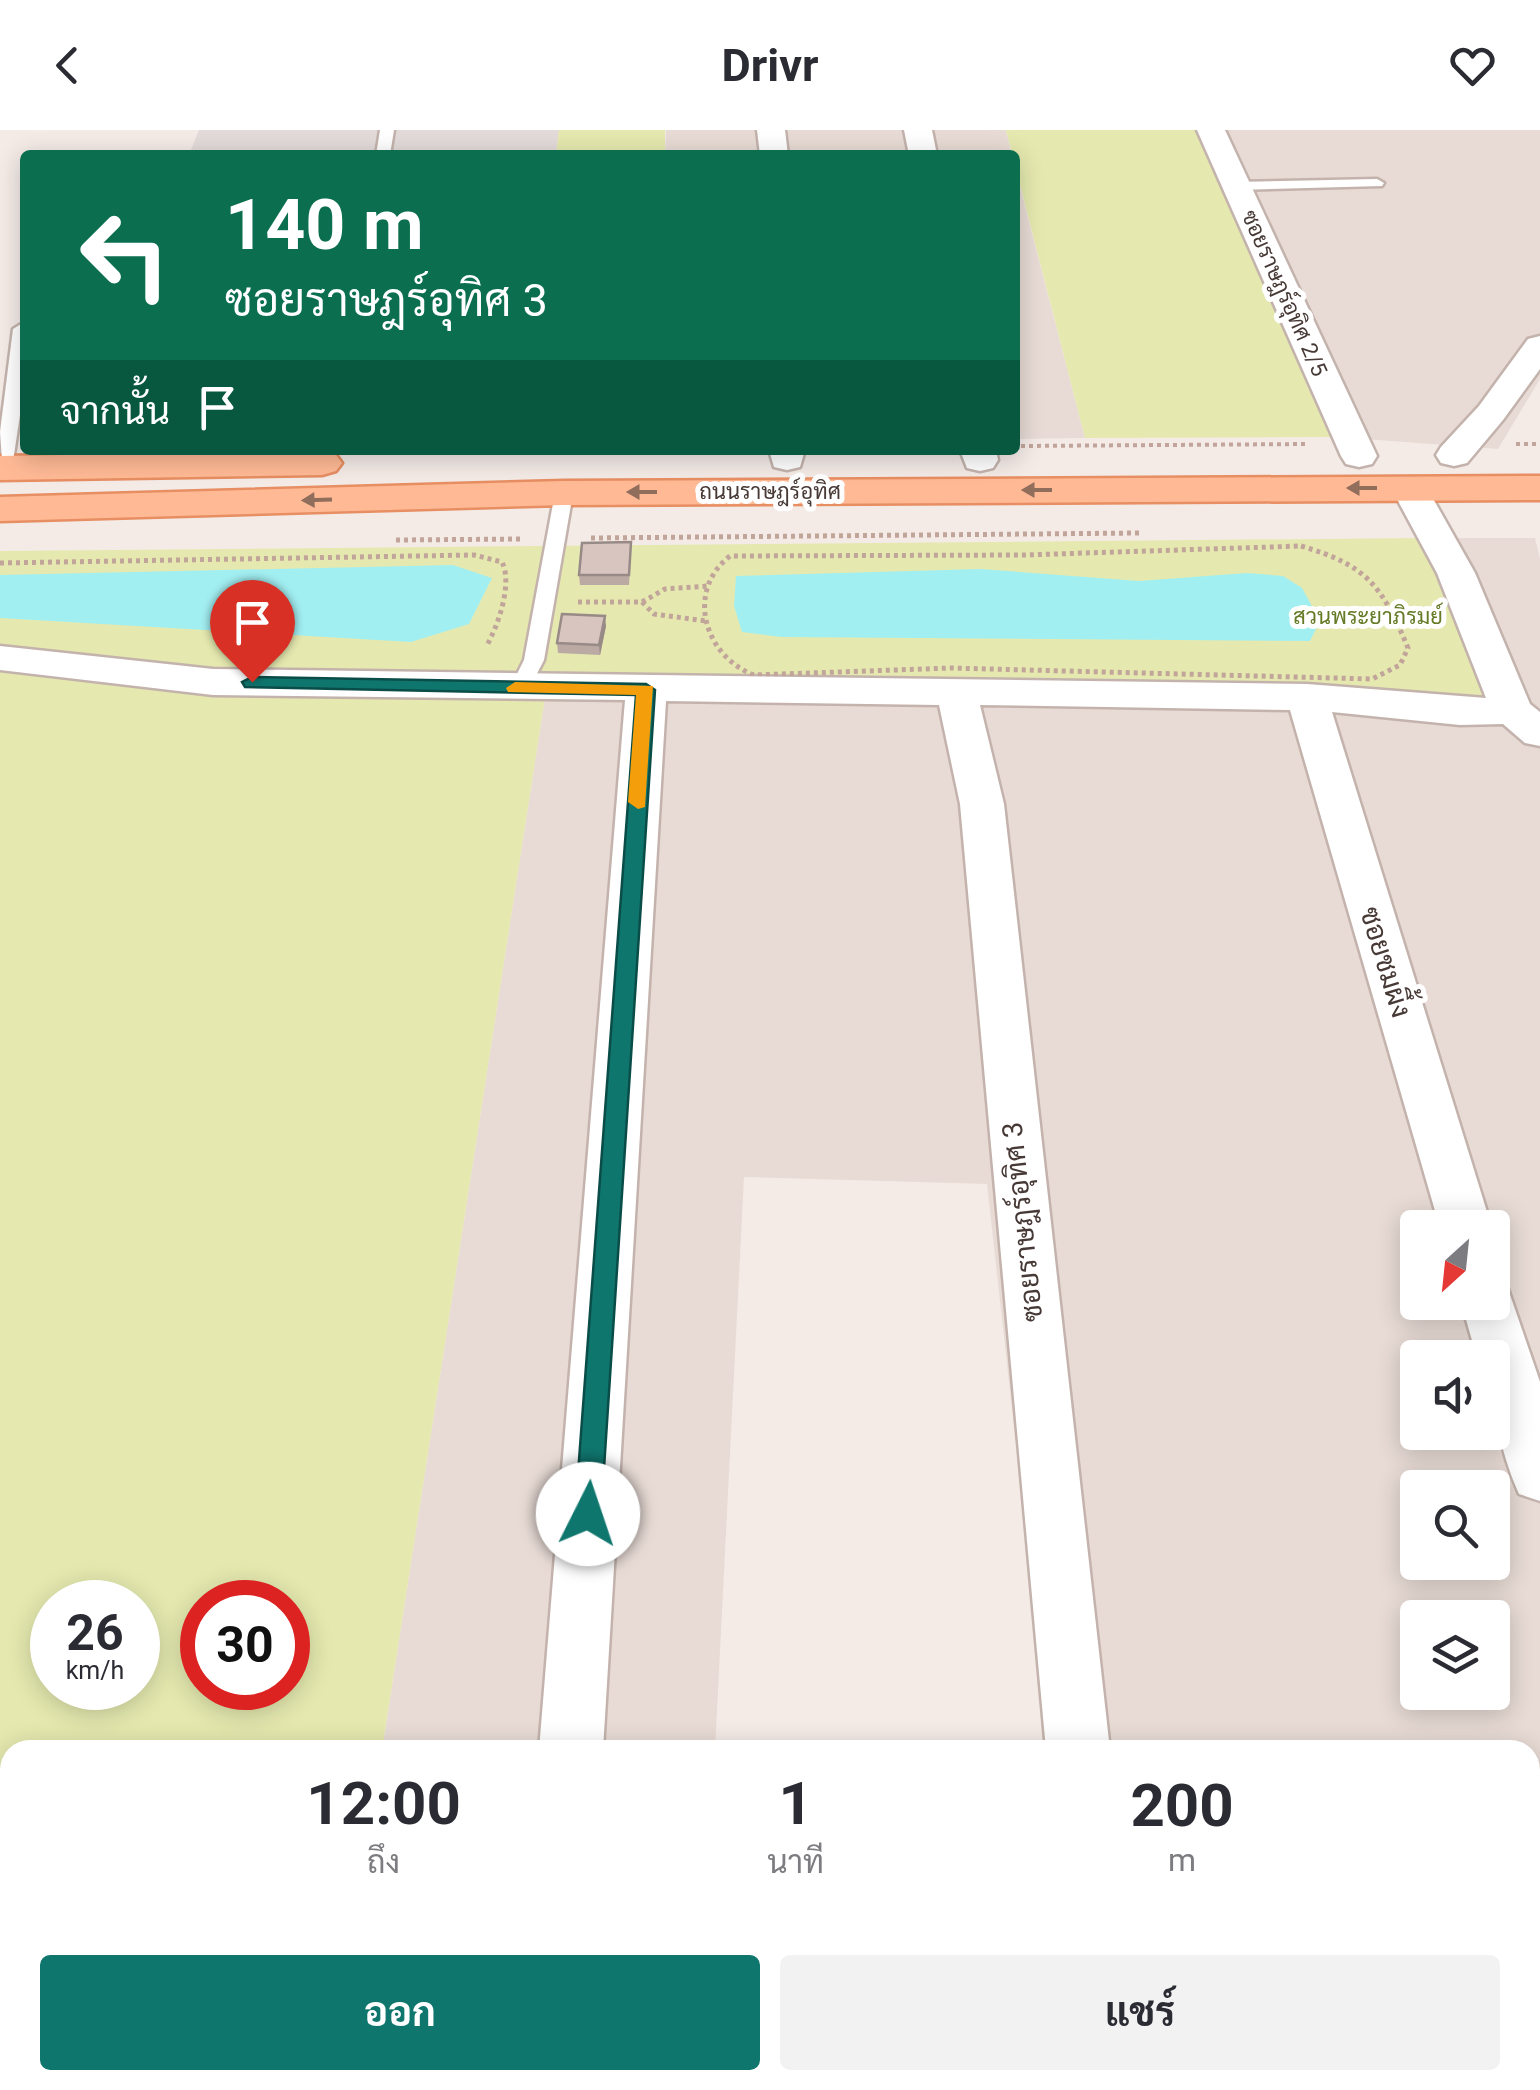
<!DOCTYPE html>
<html lang="th">
<meta charset="utf-8">
<style>
:root{--surface:#fff;--page:#f2f2f3;--text:#2b2b33;--muted:#7c7c81;--accent:#0f766e}
body{margin:0;font-family:Roboto,Sarabun,sans-serif;background:var(--page);color:var(--text);height:100vh;display:flex;flex-direction:column;font-size:38px;white-space:nowrap}
*{box-sizing:border-box;margin:0}
p{font-size:32px;color:var(--muted)}
.icon{flex:none;width:55px;height:55px;fill:none;stroke:currentColor;stroke-width:2;stroke-linecap:round;stroke-linejoin:round}
.map{position:relative;flex:1;overflow:hidden}
.details{position:absolute;left:0px;top:1610px;width:1540px;height:350px;display:flex;flex-direction:column;background:var(--surface);border-radius:30px 30px 0 0;box-shadow:0 5px 25px #0003}
.details>*{flex:none}
.guide{position:absolute;left:20px;top:20px;width:1000px;height:305px;border-radius:10px;box-shadow:0 5px 25px #0003;background:#0b6e4f;color:#fff;overflow:hidden}
.needle{width:65px;rotate:207deg}
.tools{position:absolute;left:1400px;top:1080px;display:grid;gap:20px}
.tools a{display:grid;place-items:center;width:110px;height:110px;border-radius:10px;background:var(--surface);box-shadow:0 5px 25px #0003;font-size:50px}
.speed{position:absolute;left:30px;top:1450px;display:flex;gap:20px;font-size:50px;font-weight:700;text-align:center}
.speed>*{display:grid;place-content:center;width:130px;height:130px;border-radius:50%;background:var(--surface);box-shadow:0 5px 25px #0003;line-height:1}
.speed small{font-size:25px;font-weight:400}
.speed .limit{border:15px solid #d22;background:#fff;color:#111}
.pin{position:absolute;display:grid;place-items:center;width:85px;height:85px;color:#fff;margin:-102px -42px;border-radius:50% 50% 50% 0;rotate:-45deg;box-shadow:0 0 10px #0007}
.pin .icon{rotate:45deg}
.me{position:absolute;width:110px;margin:-55px;rotate:4deg;stroke-linejoin:round;filter:drop-shadow(0 0 8px #0008)}
.turn{display:flex;align-items:center;gap:35px;height:210px;padding:0 40px;font-size:45px}
.turn .icon{width:130px;height:130px;stroke-width:2.5}
.turn b{display:block;font-size:70px;line-height:85px}
.then{display:flex;align-items:center;height:95px;padding:0 40px;background:#0003;gap:20px;font-size:38px}
.eta{display:flex;justify-content:space-evenly;align-items:center;height:170px;text-align:center}
.eta b{font-size:60px;font-weight:700;line-height:70px}
.cta{display:flex;gap:20px;margin-top:auto;padding:20px 40px}
.cta a{flex:1;height:115px;border-radius:10px;background:var(--accent);color:#fff;font-size:40px;font-weight:700;line-height:115px;text-align:center}
.cta a+a{background:var(--page);color:var(--text)}
header{display:flex;justify-content:space-between;align-items:center;height:130px;padding:0 40px;background:var(--surface);font-size:45px;font-weight:700}
.map>svg:first-child{display:block}
.residential{fill:#e8dbd5;fill-rule:evenodd}
.industrial{fill:#e3dbd9}
.green{fill:#e5e9af;fill-rule:evenodd}
.water{fill:#a2eff2}
.lines{fill:none;stroke-linecap:round;stroke-linejoin:round}
.service-casing{stroke:#c3b3ac;stroke-width:5}
.minor-casing{stroke:#c3b3ac;stroke-width:5}
.primary-casing{stroke:#e78e62;stroke-width:5}
.path-far2{stroke:#c2a59a;stroke-width:4;stroke-dasharray:4 4;stroke-linecap:butt}
.path-far1{stroke:#c2a59a;stroke-width:5;stroke-dasharray:4 4;stroke-linecap:butt}
.path{stroke:#c2a59a;stroke-width:8;stroke-dasharray:6 6;stroke-linecap:butt}
.service{fill:#fff;fill-rule:evenodd}
.minor{fill:#fff;fill-rule:evenodd}
.primary{fill:#ffba95;fill-rule:evenodd}
.wall{fill:#bba9a4}
.shaded-wall{fill:#988a86}
.building{fill:#d9c5bf;stroke:#988a86;stroke-width:2.5}
.oneway{fill:#916d5c}
.route{fill:#0f766e;stroke:#0a4d48;stroke-width:2.5}
.slow{fill:#f59e0b}
.labels{text-anchor:middle;stroke-width:10;stroke-linejoin:round;paint-order:stroke}
.far-street-label{font-size:22px;fill:#473a36;stroke:#fff}
.far-park-label{font-size:22px;fill:#667b27;stroke:#fff}
.street-label{font-size:28px;fill:#473a36;stroke:#fff}
</style>
<header><svg class="icon" aria-label="back" viewBox="0 0 24 24"><path d="M15 5l-7 7 7 7"/></svg>Drivr<svg class="icon" aria-label="heart" viewBox="0 0 24 24"><path d="M12 20l-8-8c-3-5 5-10 8-4 3-6 11-1 8 4z"/></svg></header>
<div class="map">
<svg width="1540" height="1960" viewBox="0 0 1540 1960">
<rect width="100%" height="100%" fill="#f4ebe7"/>
<g class="residential">
<polygon points="666,0 1006,0 1012,25 665,25"/>
<polygon points="1209,0 1540,0 1540,249 1498,319 1338,307"/>
<polygon points="1015,37 1085,308 1015,309"/>
<path d="M1422 408H1535L1540 429V1896L1530 1897V1620H1050L987 1054 744 1047 715 1620H382L548 548 1486 562ZM1418 1098H1492V1172H1418ZM1418 1228H1492V1302H1418ZM1418 1358H1492V1432H1418ZM1418 1488H1492V1562H1418Z"/>
</g>
<polygon class="industrial" points="199,0 559,0 556,25 189,25"/>
<g class="green">
<polygon points="559,0 665,0 665,25 556,25"/>
<polygon points="1006,0 1209,0 1338,307 1085,308"/>
<path d="M1422 408 1486 563 1476 573 548 548 382 1620H10V1950L331 1952 217 1960H0V421ZM52 1472H138V1558H52ZM202 1472H288V1558H202Z"/>
</g>
<g class="water">
<polygon points="453,435 492,448 469,494 411,512 0,488 0,445"/>
<polygon points="980,439 1139,451 1247,443 1283,446 1302,458 1320,491 1310,511 781,507 742,502 734,476 736,446"/>
<polygon points="1540,1896 1540,1960 217,1960 366,1950 1530,1950 1530,1897"/>
</g>
<g class="lines">
<g class="service-casing">
<g id="service">
<polygon points="380,0 394,0 390,25 376,25"/>
<polygon points="1377,49 1384,53 1382,56 1236,60 1229,56 1236,52"/>
<polygon points="21,194 25,195 25,252 12,338 3,343 0,302 13,199"/>
<polygon points="564,358 573,363 544,530 527,563 520,564 510,558 524,530 555,363"/>
</g>
</g>
<g class="minor-casing">
<g id="minor">
<polygon points="757,0 785,0 788,25 760,25"/>
<polygon points="904,0 932,0 937,25 909,25"/>
<polygon points="1197,0 1225,0 1377,326 1372,334 1359,337 1346,334 1341,326"/>
<polygon points="1540,206 1540,239 1503,290 1467,333 1454,336 1441,333 1436,325 1441,317 1479,276 1528,209"/>
<polygon points="769,320 805,320 800,337 787,340 774,337"/>
<polygon points="960,320 996,320 998,330 993,338 980,341 967,338"/>
<polygon points="1409,347 1422,350 1427,358 1475,443 1530,574 1540,582 1540,616 1525,613 1503,594 1460,595 1332,582 1492,1098 1440,1098 1290,580 980,575 1004,674 1110,1620 1046,1620 960,674 939,575 666,571 603,1620 539,1620 625,570 213,565 0,540 0,516 213,539 1307,554 1486,568 1437,443 1391,358 1396,350"/>
<path d="M1492 1151 1507 1156 1540 1252V1371L1519 1364C1499 1319 1492 1276 1492 1228H1477L1461 1172H1492Z"/>
</g>
</g>
<g class="primary-casing">
<g id="primary">
<polygon points="322,321 336,325 342,333 336,341 322,345 0,350 0,326"/>
<polygon points="1540,346 1540,370 564,375 0,391 0,367 564,351"/>
</g>
</g>
<g class="path-far2">
<polyline points="1516,314 1540,314"/>
<polyline points="1021,316 1309,314"/>
</g>
<g class="path-far1">
<polyline points="591,408 1139,403"/>
<polyline points="396,410 524,409"/>
<path d="M1301 416C1367 435 1382 456 1408 518L1400 535 1372 549 951 538 754 545C704 526 685 461 730 426L1024 425Z"/>
<path d="M0 433 474 425 502 432C513 454 498 496 486 517"/>
<polyline points="578,472 642,472 665,459 708,456"/>
<polyline points="642,472 654,484 706,491"/>
</g>
<g class="path">
<polyline points="1530,1884 1540,1883"/>
<polyline points="0,1960 233,1950"/>
</g>
<use href="#service" class="service"/>
<use href="#minor" class="minor"/>
<use href="#primary" class="primary"/>
</g>
<g class="wall">
<polygon points="631,422 629,455 580,455 579,445"/>
<polygon points="606,496 600,525 558,523 557,513"/>
</g>
<polygon class="shaded-wall" points="605,486 606,496 600,525 599,515"/>
<g class="building">
<polygon points="631,412 629,445 579,445 582,413"/>
<polygon points="562,484 605,486 599,515 557,513"/>
</g>
<defs><path id="oneway-solid" d="M-6-.8H1V-3.2L6.5 0L1 3.2V.8H-6Z" transform="scale(2.5)"/></defs>
<g class="oneway">
<use href="#oneway-solid" transform="translate(1362 358) rotate(180)"/>
<use href="#oneway-solid" transform="translate(1037 360) rotate(180)"/>
<use href="#oneway-solid" transform="translate(642 362) rotate(180)"/>
<use href="#oneway-solid" transform="translate(317 370) rotate(178)"/>
</g>
<polygon class="route" points="252,547 646,554 655,560 601,1384 597,1393 588,1397 579,1393 575,1384 636,565 245,557 242,552"/>
<polygon class="slow" points="515,552 653,556 645,677 638,679 628,672 636,565 508,562 506,558"/>
<g class="labels">
<g class="far-street-label">
<text transform="translate(1285 163) rotate(66)" y="8">ซอยราษฎร์อุทิศ 2/5</text>
<text x="770" y="369">ถนนราษฎร์อุทิศ</text>
</g>
<g class="far-park-label">
<text x="1368" y="494">สวนพระยาภิรมย์</text>
</g>
<g class="street-label">
<text transform="translate(1386 832) rotate(73)" y="10">ซอยชมผึ้ง</text>
<text transform="translate(1022 1092) rotate(-96)" y="10">ซอยราษฎร์อุทิศ 3</text>
</g>
</g>
</svg>
<div class="tools">
<a><svg class="needle" viewBox="-14 -14 28 28"><path d="M0-13l5 13h-10z" fill="#e53935"/><path d="M0 13l5-13h-10z" fill="#7c7c81"/></svg></a>
<a><svg class="icon" aria-label="sound" viewBox="0 0 24 24"><path d="M4 9h4l5-4v14l-5-4H4zM17 9q2 3 0 6"/></svg></a>
<a><svg class="icon" aria-label="search" viewBox="0 0 24 24"><circle cx="10" cy="10" r="6"/><path d="M15 15l6 6"/></svg></a>
<a><svg class="icon" aria-label="layers" viewBox="0 0 24 24"><path d="M12 4l9 5-9 5-9-5zM3 14l9 5 9-5"/></svg></a>
</div>
<div class="speed"><div>26<small>km/h</small></div><div class="limit">30</div></div>
<div class="pin" style="left:252px;top:552px;background:#d93025"><svg class="icon" aria-label="arrive" viewBox="0 0 24 24"><path d="M6 21V4h12l-3 4 3 4H6"/></svg></div>
<svg class="me" style="left:588px;top:1384px" viewBox="-20 -20 40 40"><circle r="19" fill="#fff"/><path d="M0-13L10 11 0 6-10 11z" fill="#0f766e"/></svg>
<div class="guide">
<div class="turn"><svg class="icon" aria-label="left" viewBox="0 0 24 24"><path d="M17 20v-9H6M10 6l-5 5 5 5"/></svg><div><b>140 m</b>ซอยราษฎร์อุทิศ 3</div></div>
<div class="then">จากนั้น<svg class="icon" aria-label="arrive" viewBox="0 0 24 24"><path d="M6 21V4h12l-3 4 3 4H6"/></svg></div>
</div>
<section class="details">
<div class="eta">
<div><b>12:00</b><p>ถึง</p></div>
<div><b>1</b><p>นาที</p></div>
<div><b>200</b><p>m</p></div>
</div>
<div class="cta"><a>ออก</a><a>แชร์</a></div>
</section>
</div>
